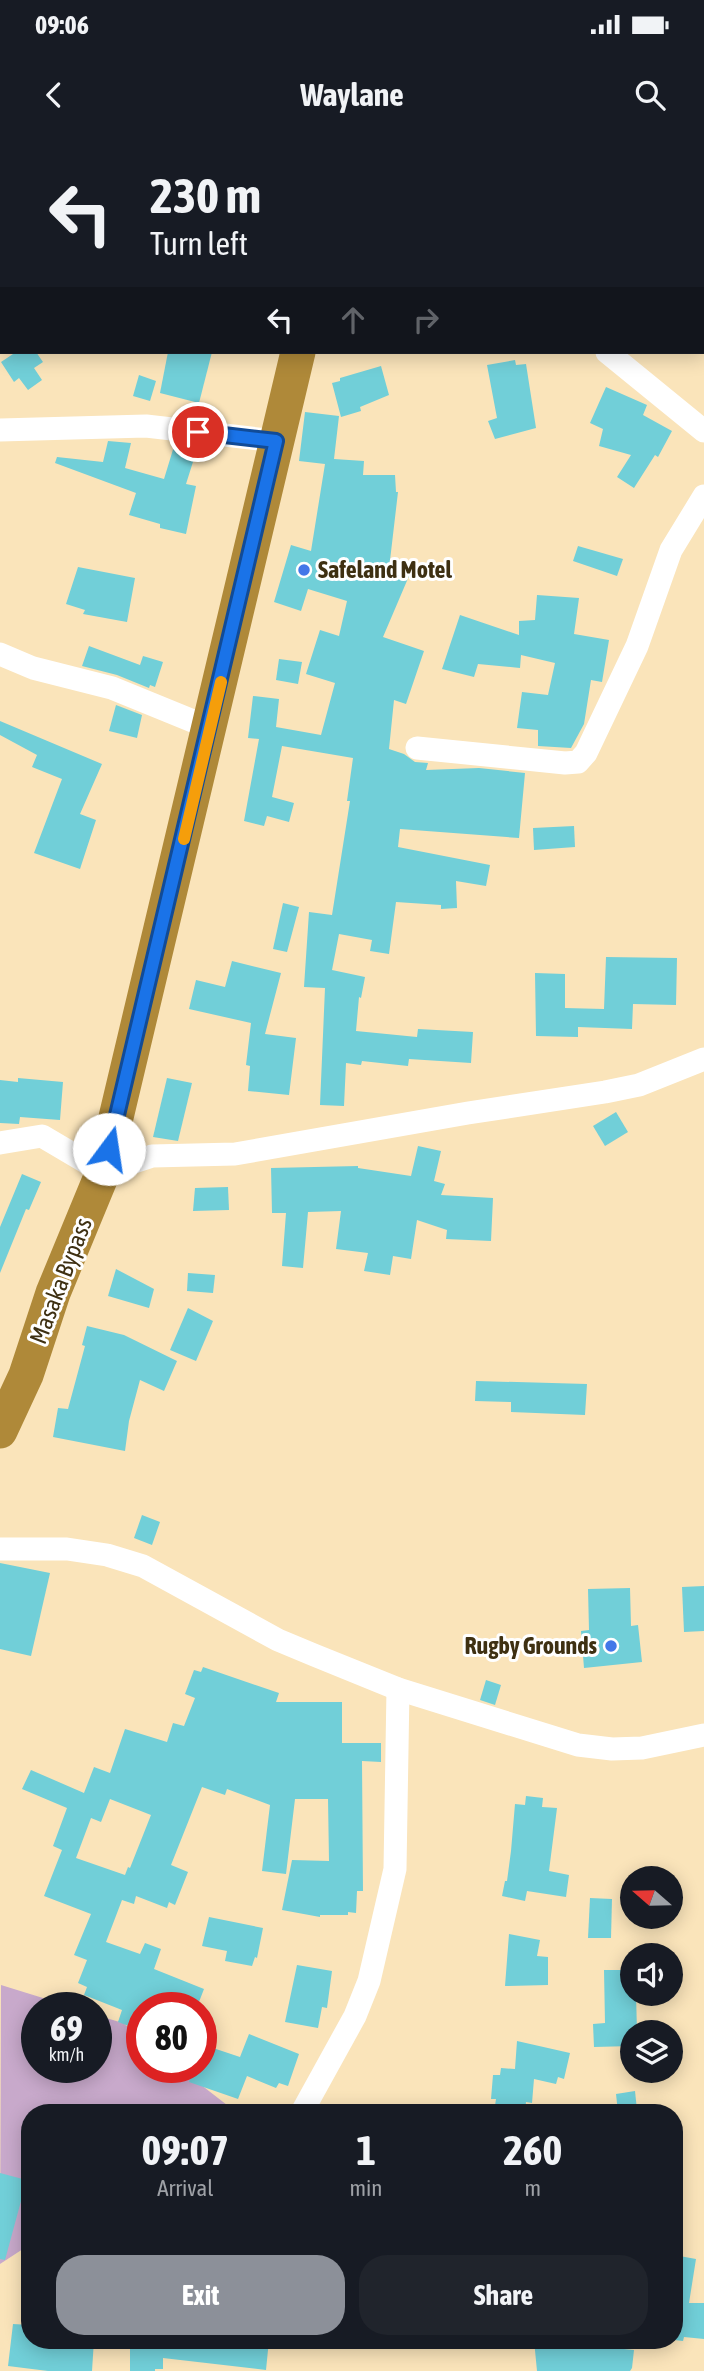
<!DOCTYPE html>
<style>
:root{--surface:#171b24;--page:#20242c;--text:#f1f3f6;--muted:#9ea1a6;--accent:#8c9099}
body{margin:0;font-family:"Asap Condensed",sans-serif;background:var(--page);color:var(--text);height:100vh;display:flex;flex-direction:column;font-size:26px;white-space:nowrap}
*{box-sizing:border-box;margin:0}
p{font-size:23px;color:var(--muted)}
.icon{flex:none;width:38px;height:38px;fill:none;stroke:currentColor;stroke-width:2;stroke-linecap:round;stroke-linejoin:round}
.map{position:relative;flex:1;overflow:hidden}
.drawer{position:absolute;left:21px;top:1964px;width:662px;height:245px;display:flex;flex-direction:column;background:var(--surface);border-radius:28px;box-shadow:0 4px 18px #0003}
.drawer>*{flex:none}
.hud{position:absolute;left:0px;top:0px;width:705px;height:214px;box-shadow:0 4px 18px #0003;background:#171b24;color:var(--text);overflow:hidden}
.needle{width:46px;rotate:290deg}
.buttons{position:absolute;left:620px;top:1726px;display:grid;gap:14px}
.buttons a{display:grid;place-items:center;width:63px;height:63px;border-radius:50%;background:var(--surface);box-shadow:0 4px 18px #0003;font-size:35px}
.speed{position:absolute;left:21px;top:1852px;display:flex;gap:14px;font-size:35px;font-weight:700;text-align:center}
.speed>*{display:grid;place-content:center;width:91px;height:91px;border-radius:50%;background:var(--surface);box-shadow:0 4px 18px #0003;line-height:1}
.speed small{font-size:18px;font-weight:400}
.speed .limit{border:10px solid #d22;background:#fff;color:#111}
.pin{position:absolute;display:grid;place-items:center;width:60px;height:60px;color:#fff;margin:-30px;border:4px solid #fff;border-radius:50%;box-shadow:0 2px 7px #0007}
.me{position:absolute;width:77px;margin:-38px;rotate:14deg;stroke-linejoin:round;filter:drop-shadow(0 0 5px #0008)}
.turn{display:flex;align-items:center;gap:24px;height:147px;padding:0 35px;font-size:32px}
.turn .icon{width:91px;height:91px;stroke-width:2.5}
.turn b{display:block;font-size:49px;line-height:60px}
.lanes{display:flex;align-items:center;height:66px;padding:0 35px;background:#0003;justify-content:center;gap:35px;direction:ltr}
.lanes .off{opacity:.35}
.eta{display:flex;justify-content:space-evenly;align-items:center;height:119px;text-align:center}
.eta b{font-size:42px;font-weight:700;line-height:49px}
.button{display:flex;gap:14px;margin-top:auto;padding:14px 35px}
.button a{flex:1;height:80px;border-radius:28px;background:var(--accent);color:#fff;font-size:28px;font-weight:700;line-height:80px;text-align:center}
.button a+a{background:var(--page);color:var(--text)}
.status{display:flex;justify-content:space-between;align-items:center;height:49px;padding:0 35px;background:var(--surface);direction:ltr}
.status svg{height:19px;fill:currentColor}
header{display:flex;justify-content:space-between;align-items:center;height:91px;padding:0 35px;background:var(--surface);font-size:32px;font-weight:700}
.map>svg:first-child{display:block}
.green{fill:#c8a9cb}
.building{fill:#71cfd8;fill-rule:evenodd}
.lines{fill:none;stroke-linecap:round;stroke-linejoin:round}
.minor{stroke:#fff;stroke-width:23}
.major{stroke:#cfb888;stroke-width:30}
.highway{stroke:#af8939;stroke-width:35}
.route-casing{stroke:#114b97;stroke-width:18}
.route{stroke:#1a73e8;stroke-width:12}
.slow{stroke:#f59e0b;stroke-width:12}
.poi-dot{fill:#4377e8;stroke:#fff;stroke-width:2.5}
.labels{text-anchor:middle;stroke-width:6;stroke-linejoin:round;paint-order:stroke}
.poi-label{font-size:24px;font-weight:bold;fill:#3e3012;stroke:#fff;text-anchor:start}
.street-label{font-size:24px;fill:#3e3012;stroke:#fff}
</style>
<div class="status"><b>09:06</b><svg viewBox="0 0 49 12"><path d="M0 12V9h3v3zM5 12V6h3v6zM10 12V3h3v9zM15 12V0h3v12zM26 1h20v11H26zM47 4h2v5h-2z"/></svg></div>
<header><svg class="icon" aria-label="back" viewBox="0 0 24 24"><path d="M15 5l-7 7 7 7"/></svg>Waylane<svg class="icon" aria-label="search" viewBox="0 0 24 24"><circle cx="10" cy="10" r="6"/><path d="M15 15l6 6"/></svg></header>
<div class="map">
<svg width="704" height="2231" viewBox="0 0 704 2231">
<rect width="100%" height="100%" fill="#fae4ba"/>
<polygon class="green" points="1,1845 72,1867 37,1867 37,1927 96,1927 96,1875 123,1883 142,1898 142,1927 178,1927 236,1972 30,1972 30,2108 26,2107 0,2124"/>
<g class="building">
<polygon points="16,212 36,212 43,222 34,228 42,240 28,250 19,238 14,242 1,222"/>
<polygon points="168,212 212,212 199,263 160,253"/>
<polygon points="515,220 516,225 526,224 536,288 495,299 488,281 497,278 487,225"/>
<polygon points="381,226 389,255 360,267 361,271 341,277 332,243 340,241 340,238"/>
<polygon points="139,235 156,241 150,261 133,256"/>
<polygon points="606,247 647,265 643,275 672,291 658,317 655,315 634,348 617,337 631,315 599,306 603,289 590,283"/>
<polygon points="305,272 339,276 334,319 364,321 363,335 395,335 396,352 398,352 389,429 409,436 383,497 424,511 406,564 394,560 389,609 404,614 415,622 428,623 426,630 479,628 525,633 519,698 400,689 398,707 490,725 486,746 456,741 457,768 441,769 441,765 396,762 389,814 370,811 372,800 339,794 332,830 365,837 361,858 359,857 356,891 417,897 418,889 473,892 471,923 409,919 408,926 362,921 361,925 346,923 344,966 320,965 325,848 304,847 309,772 332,775 350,661 347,661 353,618 282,606 272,657 294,663 289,682 267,676 264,686 244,681 259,599 248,598 253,556 279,559 276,587 321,595 335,543 306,534 320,490 339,496 347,461 308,449 301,471 274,462 291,405 311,411 325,324 299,321"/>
<polygon points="108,301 131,303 125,328 164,339 175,303 198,306 186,344 196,346 186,394 160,388 160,384 129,375 136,353 55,323 57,317 103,322"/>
<polygon points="578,406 623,419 617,436 573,421"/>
<polygon points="78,427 135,438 127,482 83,474 85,470 66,464"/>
<polygon points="537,455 579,458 574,494 609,500 602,542 591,540 584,584 571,608 538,606 538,590 517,588 522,552 548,555 555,523 521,515 520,528 478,524 474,537 442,529 460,475 519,495 519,481 535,480"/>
<polygon points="89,506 140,525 143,516 163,522 155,547 150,545 149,548 117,535 82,526"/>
<polygon points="279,519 302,522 298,544 276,540"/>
<polygon points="116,565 142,575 137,598 109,591"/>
<polygon points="0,581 102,624 80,674 96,680 80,729 34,713 62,639 32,627 37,615 0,595"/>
<polygon points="574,686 575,707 534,710 533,688"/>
<polygon points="283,763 299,767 287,812 273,809"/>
<polygon points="606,817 677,818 676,865 633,864 632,889 578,887 578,897 536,896 535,833 565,834 565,868 604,869"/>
<polygon points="232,821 281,833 265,894 296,898 289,955 248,951 250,926 246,925 251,883 189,869 196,840 225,847"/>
<polygon points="18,938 63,942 60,980 20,977 19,984 0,983 0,940 18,942"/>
<polygon points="167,938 192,943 178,1001 153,997"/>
<polygon points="616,972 628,992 605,1006 593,986"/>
<polygon points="418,1006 441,1011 434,1041 445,1044 441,1055 493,1058 491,1101 446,1099 447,1090 417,1080 411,1119 393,1116 390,1135 364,1131 368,1113 336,1109 341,1071 308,1072 303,1128 282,1126 286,1073 272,1073 271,1028 358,1026 358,1028 411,1036"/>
<polygon points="22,1034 41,1042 29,1070 26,1069 0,1133 0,1087"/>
<polygon points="228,1047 229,1070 193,1071 195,1048"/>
<polygon points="116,1129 154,1149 149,1168 108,1156"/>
<polygon points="188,1133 215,1135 213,1153 187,1151"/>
<polygon points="188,1168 213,1181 196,1221 170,1210"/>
<polygon points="87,1186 124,1195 177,1221 164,1251 140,1240 129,1281 125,1311 53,1297 58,1268 68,1269 85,1206 82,1205"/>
<polygon points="476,1241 587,1244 585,1275 511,1272 511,1262 475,1261"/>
<polygon points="142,1375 160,1382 152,1405 134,1398"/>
<polygon points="0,1423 50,1433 31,1516 0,1509"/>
<polygon points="704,1446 704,1491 684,1492 682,1447"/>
<polygon points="630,1448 631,1486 638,1485 642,1522 584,1528 581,1491 589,1490 588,1449"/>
<path d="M203 1527 279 1553 276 1562H342V1603H381V1622L362 1621 363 1751H357L356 1773 348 1772V1775H320V1777L282 1770 292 1720 329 1721 328 1659H295L286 1734 262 1731 270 1665 227 1649 225 1655 202 1647 171 1725 188 1732 175 1765 169 1762 167 1768 136 1756 134 1764 122 1760 106 1802 140 1814 145 1803 161 1809 154 1829 204 1849 197 1867H142V1891L118 1882 122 1870 84 1855 87 1847 78 1843 87 1820 74 1815 91 1774 44 1756 62 1710 53 1706 67 1668 22 1649 31 1630 84 1653 94 1627 110 1633 125 1589 167 1602 173 1583 184 1586 195 1558 185 1554 194 1530 201 1532ZM110 1659 151 1675 130 1728 128 1727 125 1735 76 1718 91 1678 101 1682Z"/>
<polygon points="486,1540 501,1545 495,1565 480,1560"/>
<polygon points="526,1656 543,1658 542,1667 557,1668 549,1731 569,1735 566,1757 527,1751 525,1761 502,1756 505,1741 507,1741 511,1711 515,1664 525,1665"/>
<polygon points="590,1758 612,1759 611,1798 588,1798"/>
<polygon points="209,1777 263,1788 257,1818 255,1817 252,1826 225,1821 227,1811 202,1806"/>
<polygon points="509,1794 540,1800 537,1816 548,1817 548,1845 505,1846"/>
<polygon points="297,1825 332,1831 327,1868 322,1867 318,1888 285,1882"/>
<polygon points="604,1830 632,1830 632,1853 636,1853 637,1892 632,1892 632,1906 594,1907 593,1884 605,1883"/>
<polygon points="249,1894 299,1914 288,1946 279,1943 276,1948 247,1936 238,1959 189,1942 194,1927 201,1927 201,1904 240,1917"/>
<polygon points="517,1901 570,1913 564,1939 558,1937 556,1944 534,1939 532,1963 526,1962 525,1972 494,1972 496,1959 491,1959 493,1935 500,1935 501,1928 515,1929"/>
<polygon points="635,1951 637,1970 618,1972 616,1954"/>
<polygon points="0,2033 30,2041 30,2063 21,2061 5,2120 0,2119"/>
<polygon points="674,2115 696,2119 689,2163 704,2163 704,2199 684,2197 683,2201 674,2200"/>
<polygon points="13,2184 30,2185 30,2200 94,2200 92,2231 48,2231 8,2226"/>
<polygon points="130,2200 213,2200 240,2202 241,2200 269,2200 266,2230 163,2218 163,2229 155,2229 155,2231 130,2231"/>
<polygon points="534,2200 615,2200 614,2208 634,2210 632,2228 630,2231 537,2231"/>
</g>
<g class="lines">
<g class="minor">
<polyline points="607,212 704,291"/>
<polyline points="0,290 146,286 276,301"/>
<polyline points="0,514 33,528 112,548 210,588"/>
<polyline points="417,608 565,623 578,622 586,613 637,506 671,410 704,356"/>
<polyline points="0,1003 42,996 103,1032 152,1016 235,1014 468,973 605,952 639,945 704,919"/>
<polyline points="0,1409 67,1409 107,1415 143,1426 278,1500 314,1515 398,1549 578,1605 612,1609 642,1608 704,1595"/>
<polyline points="302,1972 355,1876 369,1841 395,1729 398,1549"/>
</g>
<g class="major">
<polyline points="628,0 630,2"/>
<polyline points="704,78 704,79"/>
</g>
<g class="highway">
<polyline points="339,2 339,0"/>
<polyline points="0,1291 26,1235 53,1153 103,1032 298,212"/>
</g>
</g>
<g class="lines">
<g class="route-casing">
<polyline id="route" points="109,1009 276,301 198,292"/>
</g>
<use href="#route" class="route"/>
<polyline class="slow" points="184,699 221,542"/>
</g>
<g class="poi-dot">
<circle cx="304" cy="430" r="7"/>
<circle cx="611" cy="1506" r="7"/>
</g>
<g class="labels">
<g class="poi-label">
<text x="318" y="438">Safeland Motel</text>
<text x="597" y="1514" text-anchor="end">Rugby Grounds</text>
</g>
<g class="street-label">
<text transform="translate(61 1141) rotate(-69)" y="8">Masaka Bypass</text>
</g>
</g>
</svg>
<div class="buttons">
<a><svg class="needle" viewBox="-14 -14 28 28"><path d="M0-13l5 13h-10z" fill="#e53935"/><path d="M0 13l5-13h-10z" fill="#9ea1a6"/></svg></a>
<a><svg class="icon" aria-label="sound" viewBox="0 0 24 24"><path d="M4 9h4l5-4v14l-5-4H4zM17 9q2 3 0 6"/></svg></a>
<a><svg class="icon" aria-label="layers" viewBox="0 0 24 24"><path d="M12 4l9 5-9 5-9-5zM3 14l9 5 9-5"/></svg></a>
</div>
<div class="speed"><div>69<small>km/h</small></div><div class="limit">80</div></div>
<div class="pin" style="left:198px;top:292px;background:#d93025"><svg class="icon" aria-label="arrive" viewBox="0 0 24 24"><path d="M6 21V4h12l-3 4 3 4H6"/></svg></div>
<svg class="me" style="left:109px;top:1009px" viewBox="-20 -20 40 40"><circle r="19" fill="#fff"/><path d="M0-13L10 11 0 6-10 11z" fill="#1a73e8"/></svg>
<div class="hud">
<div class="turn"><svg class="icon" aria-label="left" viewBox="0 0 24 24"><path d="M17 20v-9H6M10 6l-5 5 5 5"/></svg><div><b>230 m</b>Turn left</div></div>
<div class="lanes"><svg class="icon" aria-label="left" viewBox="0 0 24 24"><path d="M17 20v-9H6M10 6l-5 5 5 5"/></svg><svg class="icon off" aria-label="ahead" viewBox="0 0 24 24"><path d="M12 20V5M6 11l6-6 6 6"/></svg><svg class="icon off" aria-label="right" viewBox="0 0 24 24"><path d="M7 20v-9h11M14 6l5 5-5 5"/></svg></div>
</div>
<section class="drawer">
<div class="eta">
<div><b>09:07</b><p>Arrival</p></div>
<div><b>1</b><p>min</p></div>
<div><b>260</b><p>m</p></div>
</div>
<div class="button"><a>Exit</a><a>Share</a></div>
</section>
</div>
